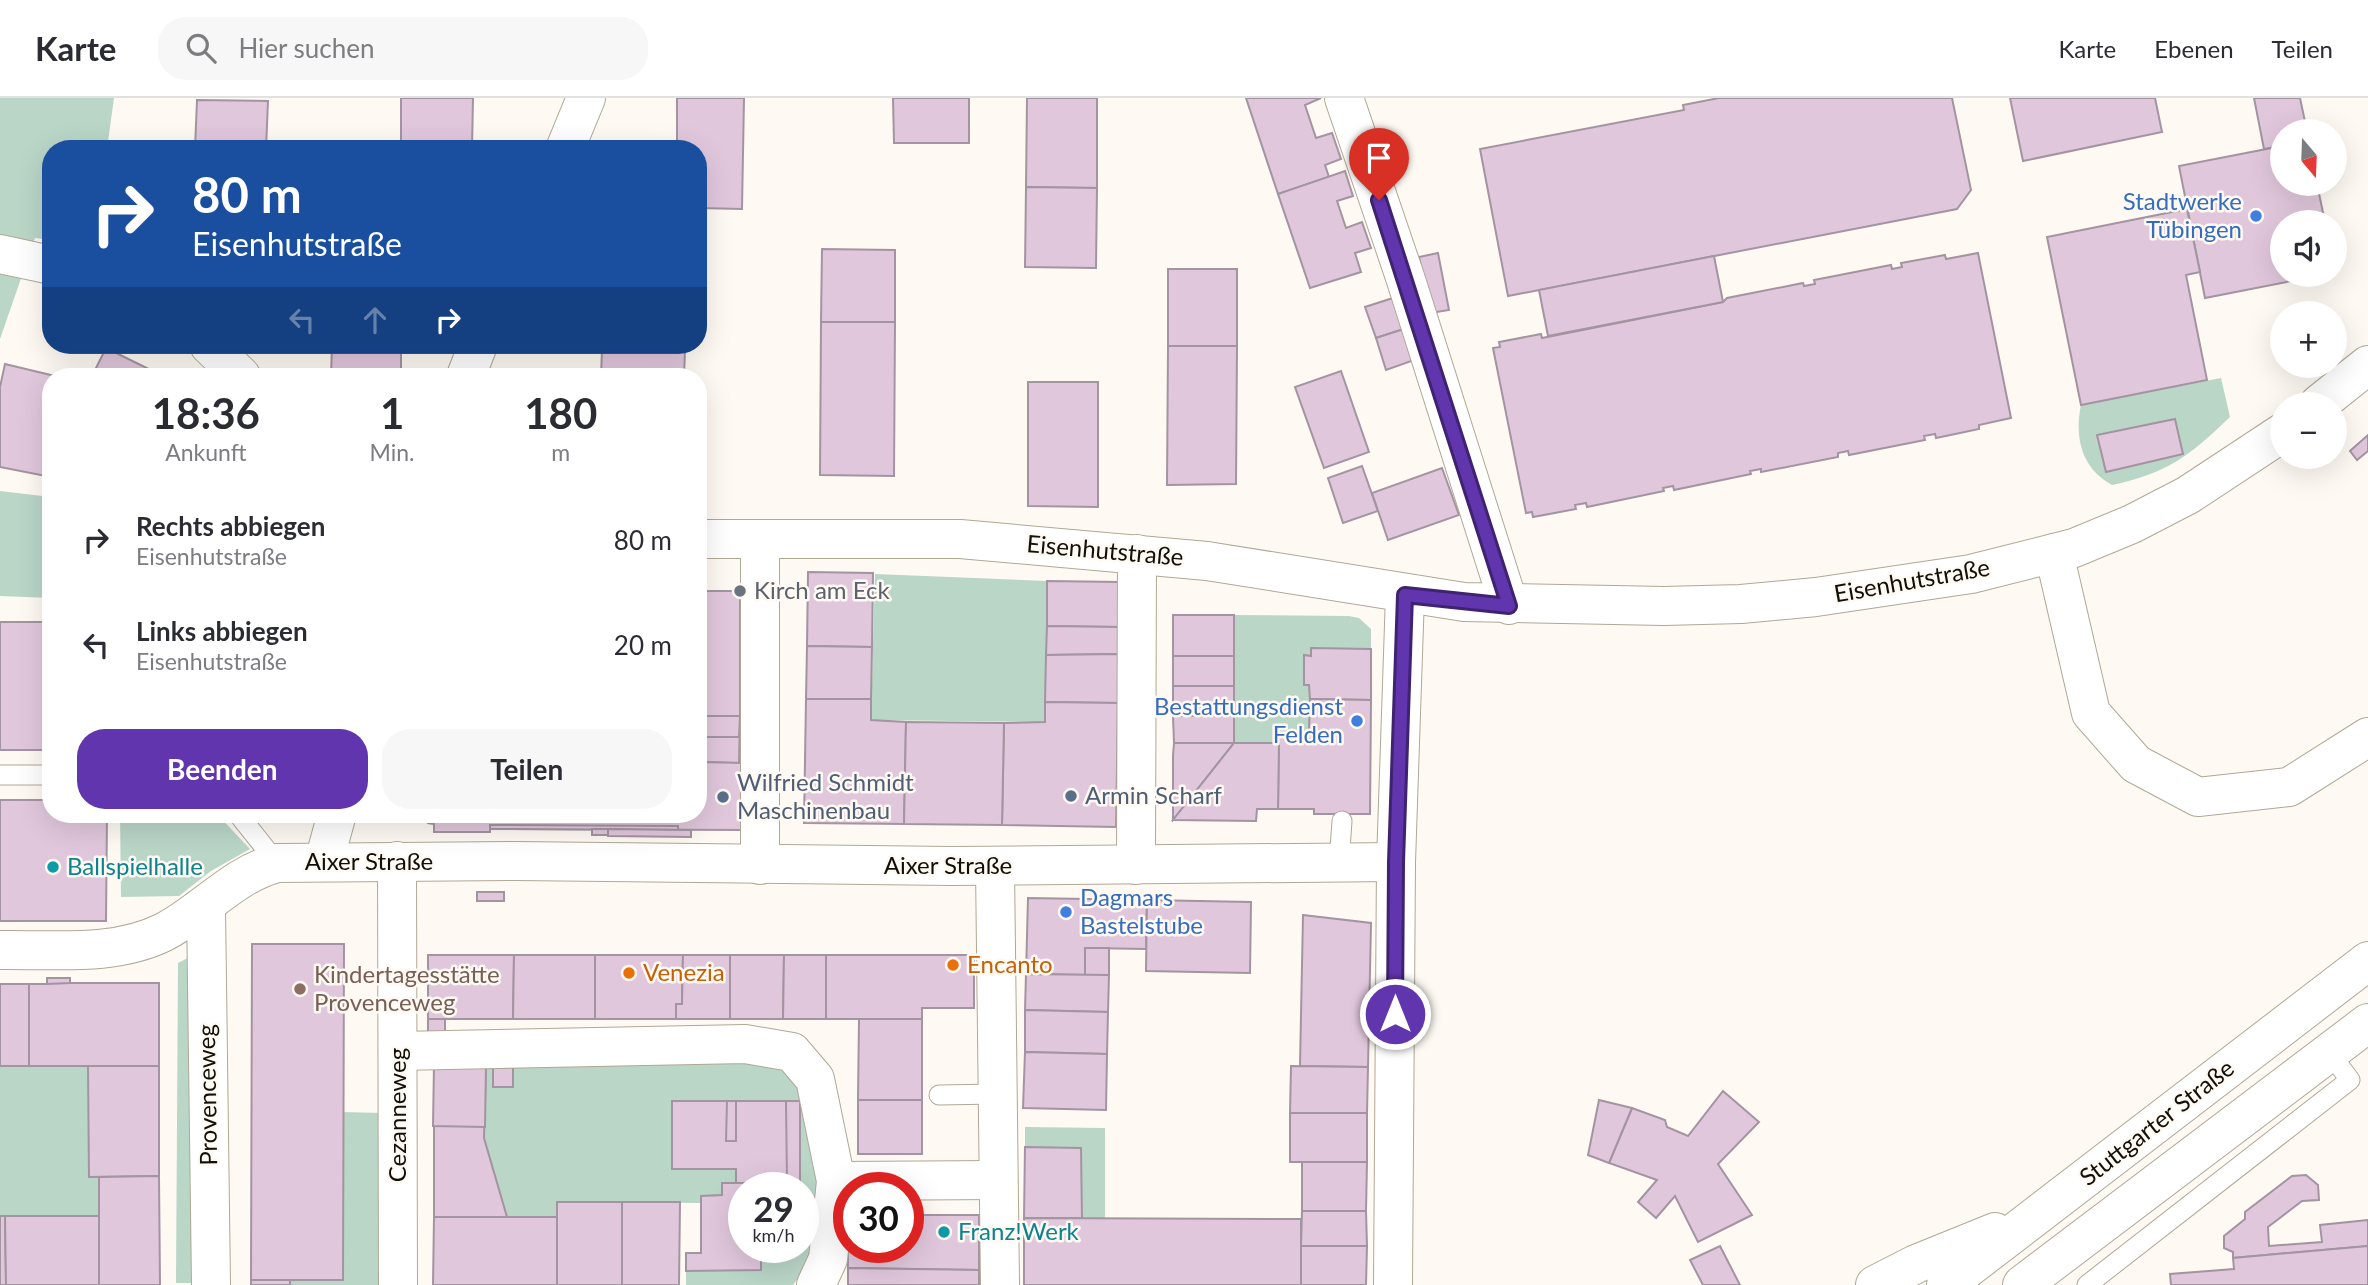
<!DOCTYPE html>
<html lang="de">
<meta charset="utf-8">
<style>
:root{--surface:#fff;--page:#f7f7f7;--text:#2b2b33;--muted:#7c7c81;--line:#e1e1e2;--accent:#6135ad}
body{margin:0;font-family:Lato,sans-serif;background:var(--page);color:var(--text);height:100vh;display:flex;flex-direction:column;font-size:26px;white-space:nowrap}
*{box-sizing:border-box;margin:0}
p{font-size:23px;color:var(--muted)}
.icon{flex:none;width:38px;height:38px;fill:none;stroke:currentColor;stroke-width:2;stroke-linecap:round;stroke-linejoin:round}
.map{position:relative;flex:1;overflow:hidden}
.panel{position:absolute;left:42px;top:270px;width:665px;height:455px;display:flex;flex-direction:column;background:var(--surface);border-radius:28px;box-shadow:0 7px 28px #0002}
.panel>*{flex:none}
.guide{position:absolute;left:42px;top:42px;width:665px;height:214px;border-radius:28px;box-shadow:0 7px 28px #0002;background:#1a4fa0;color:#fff;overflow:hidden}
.needle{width:46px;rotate:161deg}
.tools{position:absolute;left:2270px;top:21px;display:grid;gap:14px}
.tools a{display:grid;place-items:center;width:77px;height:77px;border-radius:50%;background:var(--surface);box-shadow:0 7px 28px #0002;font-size:35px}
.speed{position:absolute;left:728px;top:1074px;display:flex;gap:14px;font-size:35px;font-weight:700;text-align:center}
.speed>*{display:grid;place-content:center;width:91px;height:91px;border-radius:50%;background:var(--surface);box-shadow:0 7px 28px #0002;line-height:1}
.speed small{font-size:18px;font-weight:400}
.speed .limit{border:10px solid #d22;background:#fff;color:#111}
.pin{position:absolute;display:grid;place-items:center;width:60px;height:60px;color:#fff;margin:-72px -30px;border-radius:50% 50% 50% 0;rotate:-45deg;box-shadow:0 0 7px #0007}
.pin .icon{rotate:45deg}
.me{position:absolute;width:77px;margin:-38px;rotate:0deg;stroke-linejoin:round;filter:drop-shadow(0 0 5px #0008)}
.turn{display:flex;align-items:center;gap:24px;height:147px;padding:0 35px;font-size:32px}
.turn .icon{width:91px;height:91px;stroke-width:2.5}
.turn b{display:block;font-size:49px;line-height:60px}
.lanes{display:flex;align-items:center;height:66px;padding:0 35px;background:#0003;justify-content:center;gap:35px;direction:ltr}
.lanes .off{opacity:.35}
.eta{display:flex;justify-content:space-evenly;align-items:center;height:119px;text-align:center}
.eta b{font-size:42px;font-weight:700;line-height:49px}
.action{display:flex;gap:14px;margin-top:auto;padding:14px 35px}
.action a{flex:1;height:80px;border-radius:28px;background:var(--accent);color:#fff;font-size:28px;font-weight:700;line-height:80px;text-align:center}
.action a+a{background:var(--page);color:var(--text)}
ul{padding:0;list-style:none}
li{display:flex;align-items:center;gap:21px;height:105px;padding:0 35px}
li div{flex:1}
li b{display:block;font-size:26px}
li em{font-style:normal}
header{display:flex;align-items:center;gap:42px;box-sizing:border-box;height:98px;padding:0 35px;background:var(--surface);border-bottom:2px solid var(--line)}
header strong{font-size:33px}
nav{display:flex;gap:38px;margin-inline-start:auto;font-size:24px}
.search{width:490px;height:63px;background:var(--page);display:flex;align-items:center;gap:18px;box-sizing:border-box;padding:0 24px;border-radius:28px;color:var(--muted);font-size:26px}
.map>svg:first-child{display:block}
.green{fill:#b9d6c7}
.building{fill:#e1c7dc;stroke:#a394a1;stroke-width:2}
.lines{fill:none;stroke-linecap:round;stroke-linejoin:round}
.service-casing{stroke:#b0a896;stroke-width:21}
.minor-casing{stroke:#b0a896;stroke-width:40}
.primary-casing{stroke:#b0a896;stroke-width:40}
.service{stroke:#fff;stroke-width:19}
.minor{stroke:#fff;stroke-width:38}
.primary{stroke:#fff;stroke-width:38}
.route-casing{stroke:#3f2270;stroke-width:18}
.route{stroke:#6135ad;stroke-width:12}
.shop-dot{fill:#3f7fe0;stroke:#fefaf3;stroke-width:2.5}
.worship-dot{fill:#6b7280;stroke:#fefaf3;stroke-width:2.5}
.service-dot{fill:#5c6f8a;stroke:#fefaf3;stroke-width:2.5}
.culture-dot{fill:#0f9aa8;stroke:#fefaf3;stroke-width:2.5}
.food-dot{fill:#e8710a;stroke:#fefaf3;stroke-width:2.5}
.education-dot{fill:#8d6e63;stroke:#fefaf3;stroke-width:2.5}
.labels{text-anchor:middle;stroke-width:5;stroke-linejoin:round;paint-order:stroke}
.shop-label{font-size:24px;fill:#366cbe;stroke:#fefaf3;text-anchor:end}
.street-label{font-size:24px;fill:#120f09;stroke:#fefaf3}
.worship-label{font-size:24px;fill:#5b616d;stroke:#fefaf3;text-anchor:start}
.service-label{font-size:24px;fill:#4e5e75;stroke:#fefaf3;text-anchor:start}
.culture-label{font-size:24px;fill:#0d838f;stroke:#fefaf3;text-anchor:start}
.food-label{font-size:24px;fill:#c56008;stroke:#fefaf3;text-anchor:start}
.education-label{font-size:24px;fill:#785e54;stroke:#fefaf3;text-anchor:start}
</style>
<header>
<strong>Karte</strong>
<div class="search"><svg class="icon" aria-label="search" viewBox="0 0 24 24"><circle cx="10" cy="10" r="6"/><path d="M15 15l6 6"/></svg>Hier suchen</div>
<nav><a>Karte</a><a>Ebenen</a><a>Teilen</a></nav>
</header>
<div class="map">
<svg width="2368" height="1187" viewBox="0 0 2368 1187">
<rect width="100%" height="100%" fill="#fefaf3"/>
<g class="green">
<polygon points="0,0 114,0 107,51 51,51 51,142 35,140 0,241"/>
<path d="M2221 280 2230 319C2189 358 2168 375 2112 387 2082 371 2074 340 2081 307Z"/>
<polygon points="0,393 51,399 51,500 0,498"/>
<polygon points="875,476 1047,483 1045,624 871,622"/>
<polygon points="1234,517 1349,518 1359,520 1371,531 1371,551 1311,550 1311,558 1304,558 1304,586 1309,587 1309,635 1279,645 1234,645"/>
<polygon points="120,716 217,716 250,751 211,773 179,798 121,799"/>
<polygon points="203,852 199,1185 176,1185 178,865"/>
<polygon points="789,962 835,1092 802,1175 793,1187 686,1187 686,1173 760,1172 761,1150 803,1150 803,1090 761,1090 761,1085 800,1085 800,1003 673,1004 672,1071 736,1071 736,1085 722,1085 722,1097 701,1098 700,1105 558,1104 557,1119 507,1119 484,1040 486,967"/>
<polygon points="88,968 89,1079 99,1079 99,1118 0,1118 0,969"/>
<polygon points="343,1014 382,1015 382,1187 290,1187 290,1182 343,1182"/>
<polygon points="1025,1029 1105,1030 1105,1121 1082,1120 1080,1050 1025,1049"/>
</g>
<g class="building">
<polygon points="401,0 473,0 472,51 401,51"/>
<polygon points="677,0 744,0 742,111 698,110 698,51 677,51"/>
<polygon points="893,0 969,0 969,45 894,45"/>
<polygon points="1027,0 1097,0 1097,90 1026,89"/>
<polygon points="1246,0 1321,0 1305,7 1316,40 1332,35 1341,61 1325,67 1329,79 1278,96"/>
<polygon points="1719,0 1952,0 1971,92 1957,111 1508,198 1480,51 1684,12 1683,7"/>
<polygon points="2010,0 2155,0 2162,34 2023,63"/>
<polygon points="2254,0 2300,0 2307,33 2282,33 2282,48 2264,51"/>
<polygon points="197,2 268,3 266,51 195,51"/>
<polygon points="2282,48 2282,86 2317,86 2325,124 2282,124 2282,177 2322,177 2205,200 2179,68"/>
<polygon points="1345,73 1353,98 1337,103 1346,130 1362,124 1371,150 1355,155 1361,174 1310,190 1278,96"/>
<polygon points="1026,89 1097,90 1096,170 1025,169"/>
<polygon points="2187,111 2200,174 2186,177 2207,282 2081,307 2047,139"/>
<polygon points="822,151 895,152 895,224 821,224"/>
<polygon points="1438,155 1449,212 1430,215 1419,159"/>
<polygon points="1978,155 2011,320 1979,327 1979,331 1936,340 1935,336 1924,338 1925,342 1849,357 1848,353 1838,355 1838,359 1761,374 1761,371 1750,373 1751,376 1674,392 1673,388 1663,390 1664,393 1587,409 1586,405 1575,407 1576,411 1533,419 1532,414 1526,415 1493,250 1500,249 1499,244 1541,236 1542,240 1723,204 1727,200 1803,185 1804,188 1815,186 1814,182 1891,167 1892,171 1902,169 1901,165 1945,157 1946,161"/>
<polygon points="1714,158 1723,204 1548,238 1539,192"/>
<rect x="1168" y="171" width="69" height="77"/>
<polygon points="1399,198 1410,229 1376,240 1365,209"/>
<polygon points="821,224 895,224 894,378 820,377"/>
<polygon points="1410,229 1420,260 1386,272 1376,240"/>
<polygon points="332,247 401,247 401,278 331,278"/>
<polygon points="602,247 685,247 685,253 602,252"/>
<polygon points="1168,248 1237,248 1236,386 1167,387"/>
<polygon points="106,250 161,277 160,278 92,278"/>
<polygon points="602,252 685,253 684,278 601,278"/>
<polygon points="5,266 55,278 51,278 51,379 0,369 0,289"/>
<polygon points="1341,273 1369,354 1324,370 1295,289"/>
<polygon points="1028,284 1098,284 1098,409 1028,408"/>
<polygon points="2175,321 2183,356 2106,374 2097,337"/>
<polygon points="2368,337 2368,353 2357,362 2350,353"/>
<polygon points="1362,368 1378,413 1343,425 1328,380"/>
<polygon points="1442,370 1459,417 1388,442 1372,395"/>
<polygon points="808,474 873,475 872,549 807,548"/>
<polygon points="1047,483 1120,484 1119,529 1047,528"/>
<rect x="698" y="493" width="42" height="125"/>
<rect x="1173" y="517" width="61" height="41"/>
<rect x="0" y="524" width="51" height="128"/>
<polygon points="1047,528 1119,529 1119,556 1046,557"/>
<polygon points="807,548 872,549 871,601 806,601"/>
<polygon points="1311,550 1371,551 1371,602 1310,601 1309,587 1304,587 1304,557 1311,558"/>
<polygon points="1119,556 1118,605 1045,604 1046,557"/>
<rect x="1173" y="558" width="61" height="30"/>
<polygon points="1173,588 1234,588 1234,617 1173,618"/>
<polygon points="806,601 871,601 871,622 906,624 904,726 804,725"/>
<polygon points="1310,601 1371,602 1370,716 1314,716 1314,711 1278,711 1279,635 1309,635"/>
<polygon points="1045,604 1118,605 1116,729 1002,727 1004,625 1045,624"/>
<polygon points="1234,617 1234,645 1174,645 1173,618"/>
<polygon points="700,618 740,618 739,665 699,664"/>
<polygon points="700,618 740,618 739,639 699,639"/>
<polygon points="906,624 1004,625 1002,727 904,726"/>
<polygon points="1174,645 1234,645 1173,722 1173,657"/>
<polygon points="1234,645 1279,645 1278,711 1257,711 1256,723 1173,722"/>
<polygon points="698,664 743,665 742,732 490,731 490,734 434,734 434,726 428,725 425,716 698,716"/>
<polygon points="0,702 51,702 51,716 107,716 106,823 0,823"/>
<polygon points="490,727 678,728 678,732 490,731"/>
<rect x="592" y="731" width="16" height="6"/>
<polygon points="608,731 691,732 691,739 608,738"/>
<rect x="477" y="794" width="27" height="9"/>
<polygon points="1028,800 1147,802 1146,851 1085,850 1085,877 1026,876"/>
<polygon points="1147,802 1251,804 1250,875 1146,873"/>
<polygon points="1303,817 1371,825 1368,969 1300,968"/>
<polygon points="252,846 344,846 343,1182 251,1182"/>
<rect x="1085" y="850" width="24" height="27"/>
<polygon points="428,857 514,857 513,921 428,921"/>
<polygon points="514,857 595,857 595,921 513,921"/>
<polygon points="595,857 683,857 682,906 676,906 676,921 595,921"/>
<polygon points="683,857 730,857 730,921 676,921 676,906 682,906"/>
<polygon points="730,857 784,857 783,921 730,921"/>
<polygon points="784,857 826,857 826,921 783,921"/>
<polygon points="826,857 974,857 974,910 922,910 922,921 826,921"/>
<polygon points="1026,876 1109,877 1108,914 1025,912"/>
<polygon points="47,880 70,880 70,885 159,885 159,968 29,968 29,886 47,886"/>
<polygon points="47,880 70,880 70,885 47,886"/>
<rect x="0" y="886" width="29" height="82"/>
<polygon points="1025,912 1108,914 1107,956 1025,954"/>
<polygon points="428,921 445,921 445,941 428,940"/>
<polygon points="859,921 922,921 922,1002 858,1002"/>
<polygon points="1025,954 1107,956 1106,1012 1023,1010"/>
<polygon points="434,966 486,966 484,1040 507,1119 434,1119"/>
<polygon points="434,966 486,966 485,1029 433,1028"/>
<polygon points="88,968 159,968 159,1078 89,1079"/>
<polygon points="1291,968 1368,969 1367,1015 1290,1015"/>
<polygon points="513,969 513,989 493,989 493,970"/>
<polygon points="1723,993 1759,1024 1718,1066 1752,1117 1698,1144 1675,1098 1656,1120 1638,1104 1657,1082 1609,1065 1632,1010 1665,1022 1667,1029 1688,1038"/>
<rect x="858" y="1002" width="64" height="54"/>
<polygon points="1599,1002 1632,1010 1609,1065 1588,1057"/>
<polygon points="672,1003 800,1003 800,1085 736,1085 736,1071 672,1071"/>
<polygon points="727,1003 736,1003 736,1043 726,1043"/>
<polygon points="786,1003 800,1003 800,1085 787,1085"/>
<rect x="1290" y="1015" width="77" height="49"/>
<polygon points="1025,1049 1081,1050 1082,1120 1024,1120"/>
<polygon points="1302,1064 1367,1064 1366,1113 1302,1113"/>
<polygon points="2306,1077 2318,1087 2319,1102 2302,1103 2268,1129 2269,1148 2322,1144 2320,1127 2368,1122 2368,1148 2233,1160 2233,1154 2224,1150 2224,1138 2245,1121 2245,1114 2292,1078"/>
<polygon points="159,1078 160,1187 99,1187 99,1079"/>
<polygon points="722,1085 761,1085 761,1090 744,1090 744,1150 761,1150 761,1172 686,1173 686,1155 701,1155 701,1098 722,1097"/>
<rect x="557" y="1104" width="65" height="83"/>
<polygon points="622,1104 680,1104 679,1187 622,1187"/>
<polygon points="1302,1113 1366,1113 1367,1148 1301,1148"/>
<polygon points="848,1117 849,1150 908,1150 908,1117 979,1117 979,1172 848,1170"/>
<polygon points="0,1118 5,1118 6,1187 0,1187"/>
<polygon points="5,1118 99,1118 99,1187 6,1187"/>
<polygon points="434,1119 557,1119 557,1187 433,1187"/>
<polygon points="1024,1120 1301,1121 1301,1187 1024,1187"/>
<polygon points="1301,1148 1367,1148 1366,1187 1301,1187"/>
<polygon points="1720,1148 1740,1187 1703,1187 1690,1162"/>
<polygon points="2368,1148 2368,1187 2171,1187 2170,1176 2234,1171 2233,1160"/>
<polygon points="848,1170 979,1172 979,1187 848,1187"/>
<rect x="251" y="1182" width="39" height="5"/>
</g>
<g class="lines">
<g class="service-casing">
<g id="service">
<polyline points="0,677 51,677"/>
<polyline points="238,716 277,765"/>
<polyline points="1339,765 1342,723"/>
<polyline points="939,997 997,996"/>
<polyline points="2087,1187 2350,982 2329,954"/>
</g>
</g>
<g class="minor-casing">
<g id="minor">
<polyline points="1344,0 1405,179 1509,507"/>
<polyline points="565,51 586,0"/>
<polyline points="0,156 51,167"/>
<polyline points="209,247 241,278"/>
<polyline points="466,278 478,247"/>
<polyline points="2319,306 2368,267"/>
<polyline points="698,441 960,441 1207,463 1464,504 1664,508 1741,506 1816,499 1971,476 2074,450 2132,426 2188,397 2282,335"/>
<polyline points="760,441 760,767"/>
<polyline points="2054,455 2091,615 2136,666 2198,699 2289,689 2368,639"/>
<polyline points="324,763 337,716"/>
<polyline points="397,763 398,1187"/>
<polyline points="1136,767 1137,456"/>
<polyline points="995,768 1000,1187"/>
<polyline points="206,808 211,1187"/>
<path d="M0 852C54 851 114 859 164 834 203 814 234 776 277 765L516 763 951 768 1396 764"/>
<polyline points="398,953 745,946 792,954 815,981 836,1083 828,1161 816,1187"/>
<polyline points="836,1083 998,1082"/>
<polyline points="1393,1187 1396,764 1405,497"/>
</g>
</g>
<g class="primary-casing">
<g id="primary">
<polyline points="1875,1187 1916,1166 1995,1134"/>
<polyline points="1946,1187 2368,863"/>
<polyline points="2022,1187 2368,925"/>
</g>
</g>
<use href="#service" class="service"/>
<use href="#minor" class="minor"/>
<use href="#primary" class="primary"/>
</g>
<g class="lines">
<g class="route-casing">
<polyline id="route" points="1379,102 1509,508 1405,497 1396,764 1395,916"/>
</g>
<use href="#route" class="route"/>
</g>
<g class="shop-dot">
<circle cx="2256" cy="118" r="7"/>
<circle cx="1357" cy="623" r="7"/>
<circle cx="1066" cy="814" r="7"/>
</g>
<circle class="worship-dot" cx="740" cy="493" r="7"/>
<g class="service-dot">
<circle cx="1071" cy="698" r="7"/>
<circle cx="723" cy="699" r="7"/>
</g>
<g class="culture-dot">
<circle cx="53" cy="769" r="7"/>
<circle cx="944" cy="1134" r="7"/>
</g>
<g class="food-dot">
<circle cx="953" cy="867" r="7"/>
<circle cx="629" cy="875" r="7"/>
</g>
<circle class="education-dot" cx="300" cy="891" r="7"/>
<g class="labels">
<g class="shop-label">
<text x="2242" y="112">Stadtwerke<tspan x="2242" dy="28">Tübingen</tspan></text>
<text x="1343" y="617">Bestattungsdienst<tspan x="1343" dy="28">Felden</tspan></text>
<text x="1080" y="808" text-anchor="start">Dagmars<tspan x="1080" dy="28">Bastelstube</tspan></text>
</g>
<g class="street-label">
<text transform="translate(1105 453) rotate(5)" y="8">Eisenhutstraße</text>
<text transform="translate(1912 483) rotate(-10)" y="8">Eisenhutstraße</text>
<text x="369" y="772">Aixer Straße</text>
<text x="948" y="776">Aixer Straße</text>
<text transform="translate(208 997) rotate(-91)" y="8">Provenceweg</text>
<text transform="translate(398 1017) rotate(-90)" y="8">Cezanneweg</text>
<text transform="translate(2157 1025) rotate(-38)" y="8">Stuttgarter Straße</text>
</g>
<g class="worship-label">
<text x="754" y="501">Kirch am Eck</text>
</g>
<g class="service-label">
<text x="737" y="693">Wilfried Schmidt<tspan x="737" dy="28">Maschinenbau</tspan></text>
<text x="1085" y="706">Armin Scharf</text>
</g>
<g class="culture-label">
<text x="67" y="777">Ballspielhalle</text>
<text x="958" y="1142">Franz!Werk</text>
</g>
<g class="food-label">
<text x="967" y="875">Encanto</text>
<text x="643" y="883">Venezia</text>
</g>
<g class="education-label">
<text x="314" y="885">Kindertagesstätte<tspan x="314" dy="28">Provenceweg</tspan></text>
</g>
</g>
</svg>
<div class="tools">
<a><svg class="needle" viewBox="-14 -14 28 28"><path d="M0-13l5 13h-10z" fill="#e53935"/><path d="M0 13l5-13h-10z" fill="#7c7c81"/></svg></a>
<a><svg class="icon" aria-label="sound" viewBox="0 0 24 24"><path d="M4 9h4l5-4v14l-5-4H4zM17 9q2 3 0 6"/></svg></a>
<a>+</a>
<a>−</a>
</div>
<div class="speed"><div>29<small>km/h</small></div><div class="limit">30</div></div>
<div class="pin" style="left:1379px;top:102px;background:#d93025"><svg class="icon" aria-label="arrive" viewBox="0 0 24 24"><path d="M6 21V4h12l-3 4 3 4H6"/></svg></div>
<svg class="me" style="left:1395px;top:916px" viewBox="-20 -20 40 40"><circle r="17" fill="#6135ad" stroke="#fff" stroke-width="3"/><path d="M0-11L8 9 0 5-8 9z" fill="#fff"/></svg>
<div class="guide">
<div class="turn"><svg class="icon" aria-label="right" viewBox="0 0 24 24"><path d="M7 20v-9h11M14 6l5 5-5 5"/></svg><div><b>80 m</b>Eisenhutstraße</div></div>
<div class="lanes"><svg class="icon off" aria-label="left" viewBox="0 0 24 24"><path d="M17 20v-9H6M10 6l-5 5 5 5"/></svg><svg class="icon off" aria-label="ahead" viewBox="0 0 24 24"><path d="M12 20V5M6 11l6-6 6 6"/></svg><svg class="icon" aria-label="right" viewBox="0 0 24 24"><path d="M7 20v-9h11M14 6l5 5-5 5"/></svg></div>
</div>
<section class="panel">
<div class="eta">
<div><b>18:36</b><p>Ankunft</p></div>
<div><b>1</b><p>Min.</p></div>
<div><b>180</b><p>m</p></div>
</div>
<ul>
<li><svg class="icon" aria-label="right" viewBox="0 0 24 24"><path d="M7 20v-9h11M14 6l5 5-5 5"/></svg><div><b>Rechts abbiegen</b><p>Eisenhutstraße</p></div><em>80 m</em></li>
<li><svg class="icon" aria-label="left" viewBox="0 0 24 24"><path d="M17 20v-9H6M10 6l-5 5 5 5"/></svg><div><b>Links abbiegen</b><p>Eisenhutstraße</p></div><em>20 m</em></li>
</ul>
<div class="action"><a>Beenden</a><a>Teilen</a></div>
</section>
</div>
